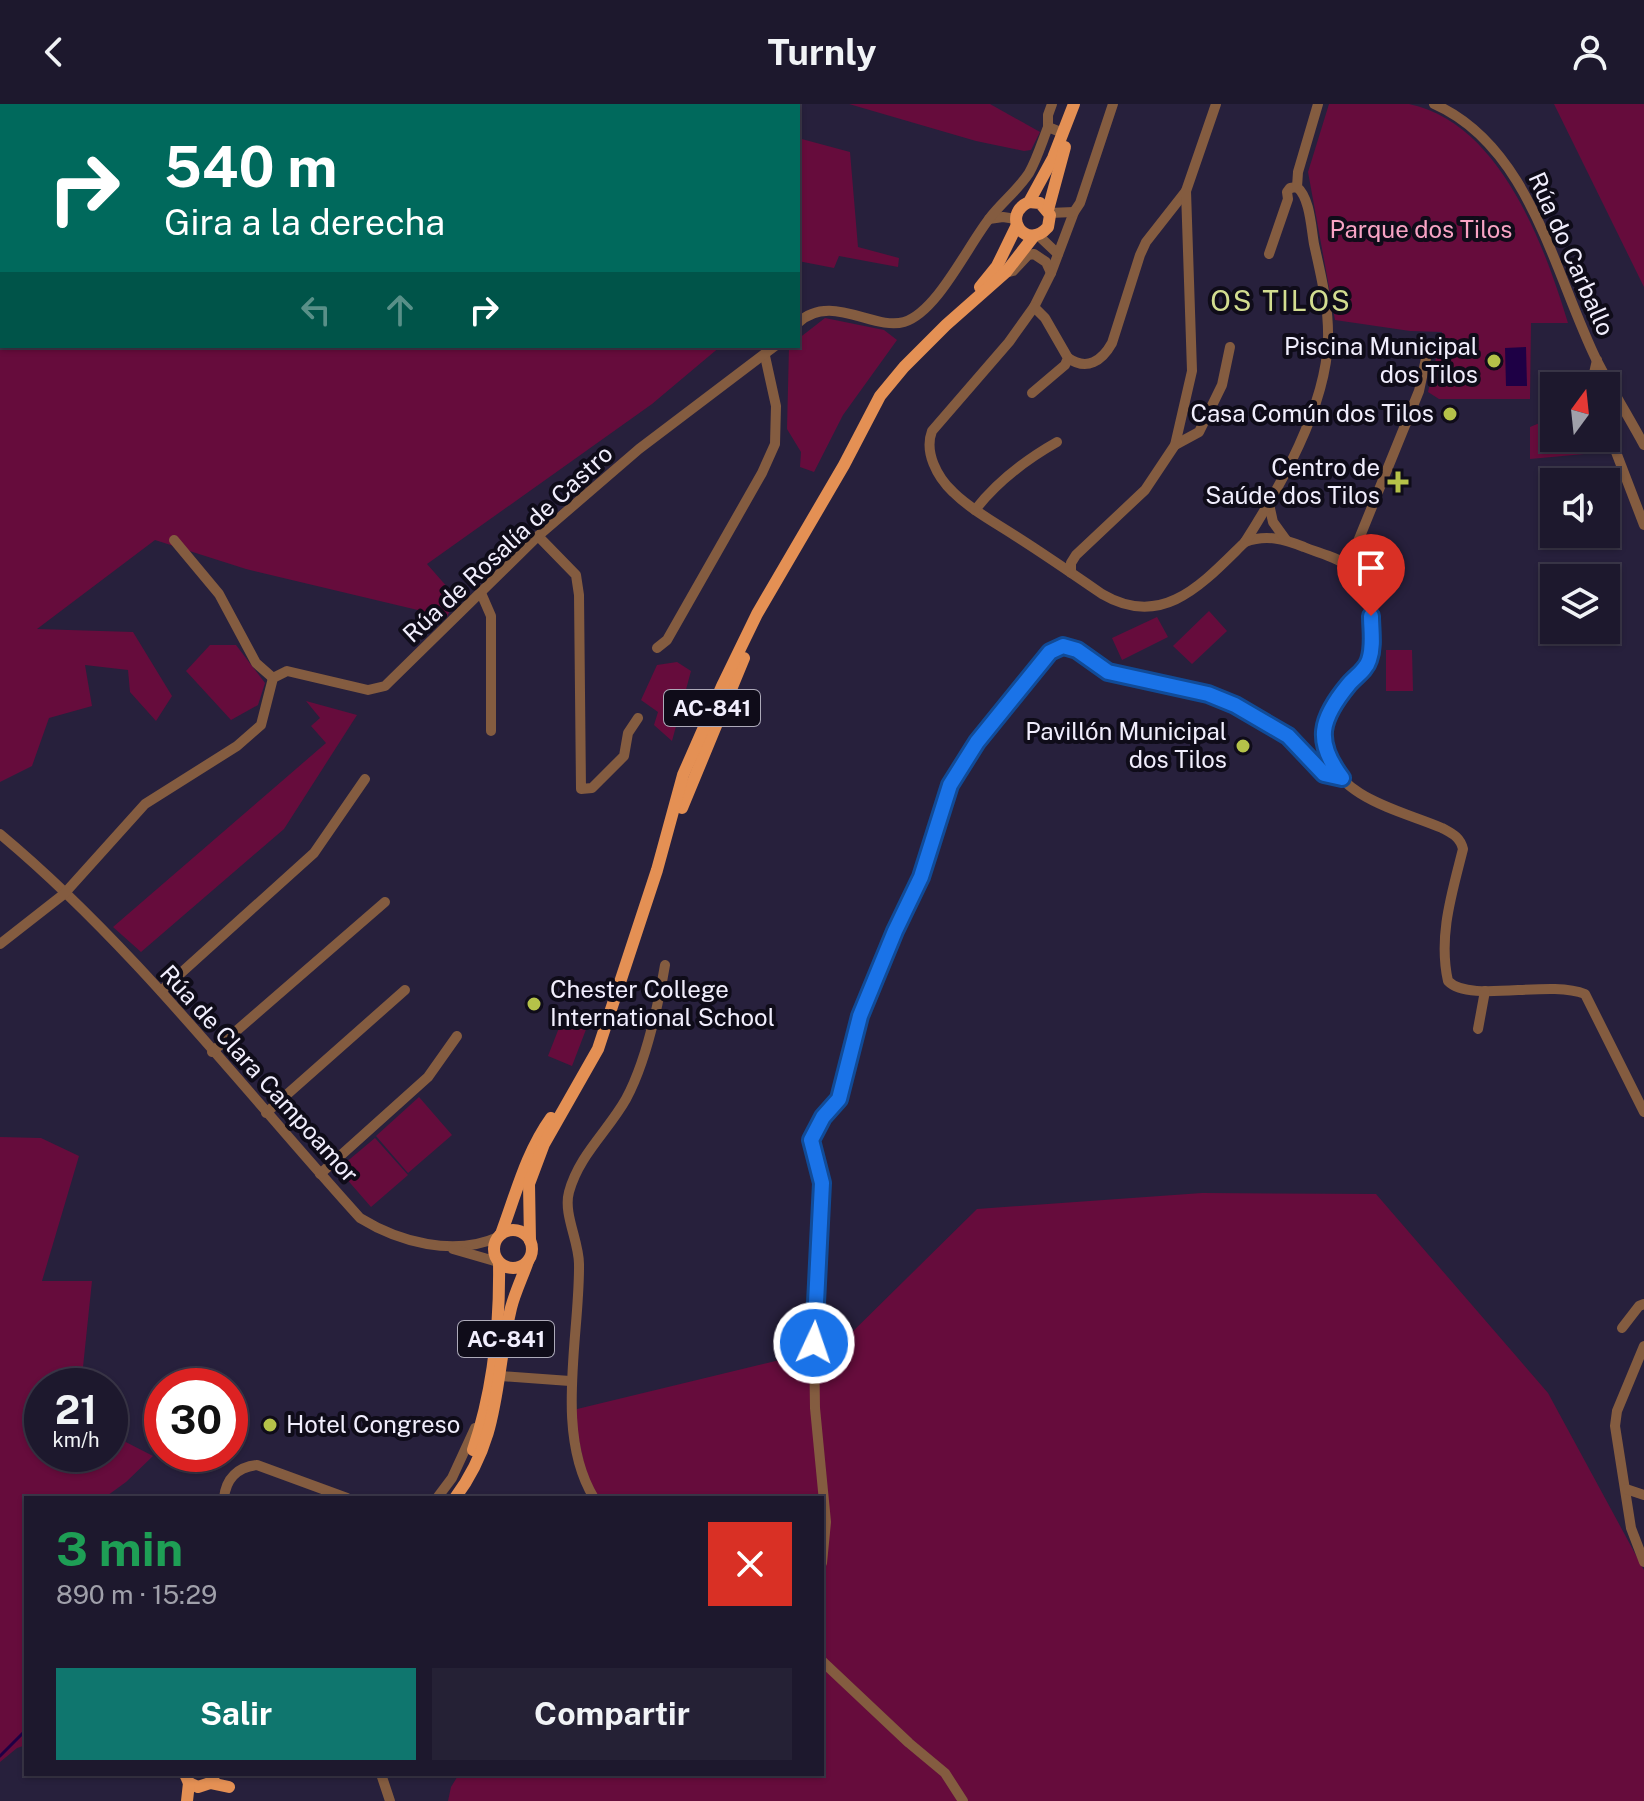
<!DOCTYPE html>
<html lang="es">
<meta charset="utf-8">
<style>
:root{--surface:#1d182d;--page:#252135;--text:#f1f3f6;--muted:#a0a0aa;--line:#3b3749;--accent:#0f766e}
body{margin:0;font-family:"Public Sans",sans-serif;background:var(--page);color:var(--text);height:100vh;display:flex;flex-direction:column;font-size:30px;white-space:nowrap}
*{box-sizing:border-box;margin:0}
p{font-size:26px;color:var(--muted)}
.icon{flex:none;width:44px;height:44px;fill:none;stroke:currentColor;stroke-width:2;stroke-linecap:round;stroke-linejoin:round}
.map{position:relative;flex:1;overflow:hidden}
.side{position:absolute;left:24px;top:1392px;width:800px;height:280px;display:flex;flex-direction:column;background:var(--surface);border-radius:0px;box-shadow:0 2px 6px #0004,0 0 0 2px var(--line)}
.side>*{flex:none}
.banner{position:absolute;left:0px;top:0px;width:800px;height:244px;box-shadow:0 2px 6px #0004,0 0 0 2px var(--line);background:#00695c;color:#fff;overflow:hidden}
.needle{width:52px;rotate:15deg}
.controls{position:absolute;left:1540px;top:268px;display:grid;gap:16px}
.controls a{display:grid;place-items:center;width:80px;height:80px;border-radius:0px;background:var(--surface);box-shadow:0 2px 6px #0004,0 0 0 2px var(--line);font-size:40px}
.speed{position:absolute;left:24px;top:1264px;display:flex;gap:16px;font-size:40px;font-weight:700;text-align:center}
.speed>*{display:grid;place-content:center;width:104px;height:104px;border-radius:50%;background:var(--surface);box-shadow:0 2px 6px #0004,0 0 0 2px var(--line);line-height:1}
.speed small{font-size:20px;font-weight:400}
.speed .limit{border:12px solid #d22;background:#fff;color:#111}
.pin{position:absolute;display:grid;place-items:center;width:68px;height:68px;color:#fff;margin:-82px -34px;border-radius:50% 50% 50% 0;rotate:-45deg;box-shadow:0 0 8px #0007}
.pin .icon{rotate:45deg}
.me{position:absolute;width:88px;margin:-44px;rotate:3deg;stroke-linejoin:round;filter:drop-shadow(0 0 6px #0008)}
.turn{display:flex;align-items:center;gap:28px;height:168px;padding:0 32px;font-size:36px}
.turn .icon{width:104px;height:104px;stroke-width:2.5}
.turn b{display:block;font-size:56px;line-height:68px}
.lanes{display:flex;align-items:center;height:76px;padding:0 32px;background:#0003;justify-content:center;gap:40px;direction:ltr}
.lanes .off{opacity:.35}
.round{display:grid;place-items:center;flex:none;width:84px;height:84px;border-radius:0px;background:var(--page)}
.head{display:flex;align-items:center;justify-content:space-between;height:136px;padding:0 32px}
h1{font-size:48px;font-weight:700;line-height:60px;color:#1e9e55}
.action{display:flex;gap:16px;margin-top:auto;padding:16px 32px}
.action a{flex:1;height:92px;border-radius:0px;background:var(--accent);color:#fff;font-size:32px;font-weight:700;line-height:92px;text-align:center}
.action a+a{background:var(--page);color:var(--text)}
header{display:flex;justify-content:space-between;align-items:center;height:104px;padding:0 32px;background:var(--surface);font-size:36px;font-weight:700}
.map>svg:first-child{display:block}
.green{fill:#660c3c}
.water{fill:#1e0045}
.lines{fill:none;stroke-linecap:round;stroke-linejoin:round}
.stream{stroke:#1e0045;stroke-width:3}
.minor{stroke:#845c40;stroke-width:10}
.major{stroke:#e49054;stroke-width:12}
.route-casing{stroke:#114b97;stroke-width:20}
.route{stroke:#1a73e8;stroke-width:14}
.poi-dot{fill:#b5c249;stroke:#0f0c19;stroke-width:3}
.labels{text-anchor:middle;stroke-width:8;stroke-linejoin:round;paint-order:stroke}
.shield{fill:#0f0c19;stroke:#adaab9;stroke-width:2}
.shield-label{font-size:22px;font-weight:bold;fill:#f1eefd}
.park-label{font-size:24px;fill:#f8a3c4;stroke:#0f0c19}
.street-label{font-size:24px;fill:#f1eefd;stroke:#0f0c19}
.poi-label{font-size:24px;fill:#f1eefd;stroke:#0f0c19;text-anchor:end}
.quarter-label{font-size:28px;letter-spacing:2px;fill:#d3dd90;stroke:#0f0c19}
</style>
<header><svg class="icon" aria-label="back" viewBox="0 0 24 24"><path d="M15 5l-7 7 7 7"/></svg>Turnly<svg class="icon" aria-label="person" viewBox="0 0 24 24"><circle cx="12" cy="8" r="4"/><path d="M4 21q1-7 8-7t8 7"/></svg></header>
<div class="map">
<svg width="1644" height="1697" viewBox="0 0 1644 1697">
<rect width="100%" height="100%" fill="#27203c"/>
<g class="green">
<polygon points="0,0 796,0 2,2 2,242 721,242 652,300 427,460 456,493 447,513 246,465 155,436 37,525 133,528 172,592 156,617 130,588 128,566 85,561 92,602 49,614 32,662 0,678"/>
<polygon points="849,0 990,0 1040,28 1031,46 1024,47 976,37"/>
<path d="M1329 0C1354 0 1385 0 1409 0 1500 19 1544 140 1568 219H1531L1530 295H1439L1428 288 1442 228 1410 227 1335 216 1308 68Z"/>
<polygon points="1554,0 1644,0 1644,183"/>
<polygon points="798,34 850,48 858,143 899,154 898,163 839,152 834,164 798,157"/>
<polygon points="825,214 884,226 897,236 843,311 814,368 800,363 801,348 787,325 789,242 798,242 798,235"/>
<polygon points="1554,313 1554,334 1589,334 1595,349 1530,355 1530,323"/>
<polygon points="1209,507 1227,527 1192,560 1173,542"/>
<polygon points="1157,513 1168,533 1122,556 1112,534"/>
<polygon points="210,541 236,541 265,579 258,601 231,616 186,567"/>
<polygon points="1386,546 1412,546 1413,587 1386,587"/>
<polygon points="677,558 691,567 672,637 654,621 658,608 641,596 657,561"/>
<polygon points="306,597 357,611 284,725 141,848 113,823 326,639 311,622 320,614"/>
<polygon points="566,906 590,915 572,962 548,952"/>
<polygon points="419,993 452,1031 408,1069 376,1032"/>
<polygon points="0,1033 41,1034 79,1052 42,1177 92,1177 81,1282 42,1282 42,1350 110,1350 110,1322 117,1325 118,1334 153,1352 126,1378 104,1394 26,1394 26,1641 17,1644 0,1658"/>
<polygon points="375,1034 408,1071 371,1103 338,1065"/>
<polygon points="1202,1089 1376,1090 1548,1289 1644,1466 1644,1697 448,1697 451,1683 459,1670 822,1670 822,1394 598,1394 587,1376 573,1306 838,1242 977,1105"/>
</g>
<polygon class="water" points="1526,243 1527,282 1506,282 1505,244"/>
<g class="lines">
<polyline class="stream" points="0,1652 26,1626"/>
<g class="minor">
<polyline points="1052,0 1048,11 1048,23 1063,29"/>
<path d="M1113 0 1080 99 1074 108 1051 169 1034 203 1009 238 932 327C924 348 937 373 953 388 970 405 994 418 1014 431 1044 450 1073 470 1102 490 1163 526 1203 479 1245 438 1266 430 1284 435 1304 443 1318 449 1338 453 1349 463 1369 482 1378 529 1369 555 1366 565 1357 571 1350 579 1336 595 1317 623 1324 645 1339 695 1400 706 1442 724 1453 730 1460 733 1463 745 1452 789 1438 832 1448 877 1470 900 1549 875 1585 890L1644 1008"/>
<path d="M1434 0C1530 42 1554 169 1596 255 1611 284 1628 312 1644 341"/>
<polyline points="1049,109 1074,108"/>
<polyline points="989,115 1003,113 1016,115"/>
<polyline points="1038,131 1058,150"/>
<polyline points="1269,150 1288,95 1287,88 1290,84 1297,83"/>
<polyline points="1009,168 1013,167 1028,151 1034,150 1046,158 1051,169"/>
<path d="M798 219C830 188 874 227 904 218 937 208 967 143 989 115 1001 99 1018 86 1029 69 1037 55 1042 38 1048 23"/>
<path d="M1068 254C1087 267 1102 257 1112 239L1140 151 1146 138 1186 87"/>
<polyline points="1591,282 1597,256"/>
<polyline points="1032,289 1065,261 1068,254 1045,214 1034,203"/>
<polyline points="1606,322 1644,421"/>
<polyline points="1175,341 1199,328 1222,281 1230,243"/>
<polyline points="1269,400 1273,418 1286,436"/>
<path d="M975 406C996 379 1027 355 1057 338"/>
<polyline points="538,432 576,471 579,491 581,685 592,684 624,652 628,629 638,614"/>
<polyline points="174,436 219,490 256,559 273,574"/>
<path d="M1245 438C1280 383 1326 303 1328 236 1329 203 1321 172 1314 140 1311 123 1310 94 1297 83L1298 68 1318 0"/>
<polyline points="1348,462 1419,287 1428,245"/>
<polyline points="1071,469 1071,459 1076,451 1145,386 1175,341 1192,267 1186,87 1216,0"/>
<polyline points="481,489 491,512 491,627"/>
<polyline points="657,544 667,536 762,369 775,340 776,302 765,252"/>
<path d="M0 730C132 840 244 986 360 1114 399 1138 454 1153 498 1133"/>
<polyline points="0,840 64,790 145,700 237,642 261,621 273,574 287,567 368,586 385,582 538,432 639,345 775,242"/>
<polyline points="161,887 314,749 365,675"/>
<polyline points="1478,925 1485,887"/>
<polyline points="212,948 385,798"/>
<polyline points="266,1009 405,886"/>
<polyline points="320,1070 428,973 457,932"/>
<polyline points="453,1145 498,1158"/>
<polyline points="1622,1224 1639,1202 1644,1200"/>
<polyline points="1644,1242 1617,1307 1615,1322 1631,1424 1644,1458"/>
<polyline points="501,1272 570,1277"/>
<polyline points="1626,1385 1644,1391"/>
<path d="M224 1394C226 1374 238 1363 257 1361L347 1394"/>
<polyline points="437,1394 452,1374 475,1324"/>
<path d="M594 1394C554 1329 580 1232 579 1160 579 1137 563 1110 569 1088 579 1051 608 1027 626 995 646 958 658 902 665 861"/>
<polyline points="822,1459 826,1418 815,1304 814,1239 822,1079 811,1036 823,1013 839,995 860,912 895,827 921,773 950,681 977,638 1050,548 1063,542 1077,546 1108,568 1208,590 1235,601 1288,632 1324,670 1342,674"/>
<polyline points="822,1557 909,1639 945,1669 963,1697"/>
<polyline points="381,1670 390,1697"/>
</g>
<g class="major">
<path d="M1029 98 1040 99 1050 111 1048 123C1026 148 1000 111 1029 98L1053 54 1074 0"/>
<polyline points="1048,106 1065,43"/>
<polyline points="980,183 997,162 1017,121"/>
<polyline points="682,704 744,554"/>
<circle cx="513" cy="1145" r="19"/>
<path d="M501 1130C516 1090 526 1049 551 1014"/>
<polyline points="530,1137 529,1080 544,1040 598,945 657,766 683,671 723,580 757,510 844,361 880,292 904,263 946,221 1006,168 1034,132"/>
<path d="M473 1346C493 1287 500 1222 499 1159"/>
<path d="M455 1394C502 1331 494 1275 511 1204 515 1188 523 1172 528 1157"/>
<polyline points="185,1670 189,1679 198,1683 210,1679 215,1670"/>
<polyline points="210,1679 229,1683"/>
<polyline points="187,1697 189,1679"/>
</g>
</g>
<g class="lines">
<g class="route-casing">
<path id="route" d="M814 1239 822 1079 811 1036 823 1013 839 995 860 912 895 827 921 773 950 681 977 638 1050 548 1063 542 1077 546 1108 568 1208 590 1235 601 1288 632 1324 670 1342 674C1314 637 1320 615 1349 580 1356 572 1366 566 1369 556 1374 542 1371 526 1371 512"/>
</g>
<use href="#route" class="route"/>
</g>
<g class="poi-dot">
<circle cx="1494" cy="257" r="8"/>
<circle cx="1450" cy="310" r="8"/>
<path d="M1394 366h8v8h8v8h-8v8h-8v-8h-8v-8h8z"/>
<circle cx="1243" cy="642" r="8"/>
<circle cx="534" cy="900" r="8"/>
<circle cx="270" cy="1321" r="8"/>
</g>
<g class="labels">
<g class="shield">
<rect x="664" y="586" width="96" height="36" rx="6"/>
<rect x="458" y="1217" width="96" height="36" rx="6"/>
</g>
<g class="shield-label">
<text x="712" y="612">AC-841</text>
<text x="506" y="1243">AC-841</text>
</g>
<g class="park-label">
<text x="1421" y="134">Parque dos Tilos</text>
</g>
<g class="street-label">
<text transform="translate(1571 150) rotate(66)" y="8">Rúa do Carballo</text>
<text transform="translate(508 440) rotate(-43)" y="8">Rúa de Rosalía de Castro</text>
<text transform="translate(259 970) rotate(48)" y="8">Rúa de Clara Campoamor</text>
</g>
<g class="poi-label">
<text x="1478" y="251">Piscina Municipal<tspan x="1478" dy="28">dos Tilos</tspan></text>
<text x="1434" y="318">Casa Común dos Tilos</text>
<text x="1380" y="372">Centro de<tspan x="1380" dy="28">Saúde dos Tilos</tspan></text>
<text x="1227" y="636">Pavillón Municipal<tspan x="1227" dy="28">dos Tilos</tspan></text>
<text x="550" y="894" text-anchor="start">Chester College<tspan x="550" dy="28">International School</tspan></text>
<text x="286" y="1329" text-anchor="start">Hotel Congreso</text>
</g>
<g class="quarter-label">
<text x="1281" y="207">OS TILOS</text>
</g>
</g>
</svg>
<div class="controls">
<a><svg class="needle" viewBox="-14 -14 28 28"><path d="M0-13l5 13h-10z" fill="#e53935"/><path d="M0 13l5-13h-10z" fill="#a0a0aa"/></svg></a>
<a><svg class="icon" aria-label="sound" viewBox="0 0 24 24"><path d="M4 9h4l5-4v14l-5-4H4zM17 9q2 3 0 6"/></svg></a>
<a><svg class="icon" aria-label="layers" viewBox="0 0 24 24"><path d="M12 4l9 5-9 5-9-5zM3 14l9 5 9-5"/></svg></a>
</div>
<div class="speed"><div>21<small>km/h</small></div><div class="limit">30</div></div>
<div class="pin" style="left:1371px;top:512px;background:#d93025"><svg class="icon" aria-label="arrive" viewBox="0 0 24 24"><path d="M6 21V4h12l-3 4 3 4H6"/></svg></div>
<svg class="me" style="left:814px;top:1239px" viewBox="-20 -20 40 40"><circle r="17" fill="#1a73e8" stroke="#fff" stroke-width="3"/><path d="M0-11L8 9 0 5-8 9z" fill="#fff"/></svg>
<div class="banner">
<div class="turn"><svg class="icon" aria-label="right" viewBox="0 0 24 24"><path d="M7 20v-9h11M14 6l5 5-5 5"/></svg><div><b>540 m</b>Gira a la derecha</div></div>
<div class="lanes"><svg class="icon off" aria-label="left" viewBox="0 0 24 24"><path d="M17 20v-9H6M10 6l-5 5 5 5"/></svg><svg class="icon off" aria-label="ahead" viewBox="0 0 24 24"><path d="M12 20V5M6 11l6-6 6 6"/></svg><svg class="icon" aria-label="right" viewBox="0 0 24 24"><path d="M7 20v-9h11M14 6l5 5-5 5"/></svg></div>
</div>
<section class="side">
<div class="head"><div><h1>3 min</h1><p>890 m · 15:29</p></div><a class="round" style="background:#d93025;color:#fff"><svg class="icon" aria-label="close" viewBox="0 0 24 24"><path d="M6 6l12 12M18 6L6 18"/></svg></a></div>
<div class="action"><a>Salir</a><a>Compartir</a></div>
</section>
</div>
